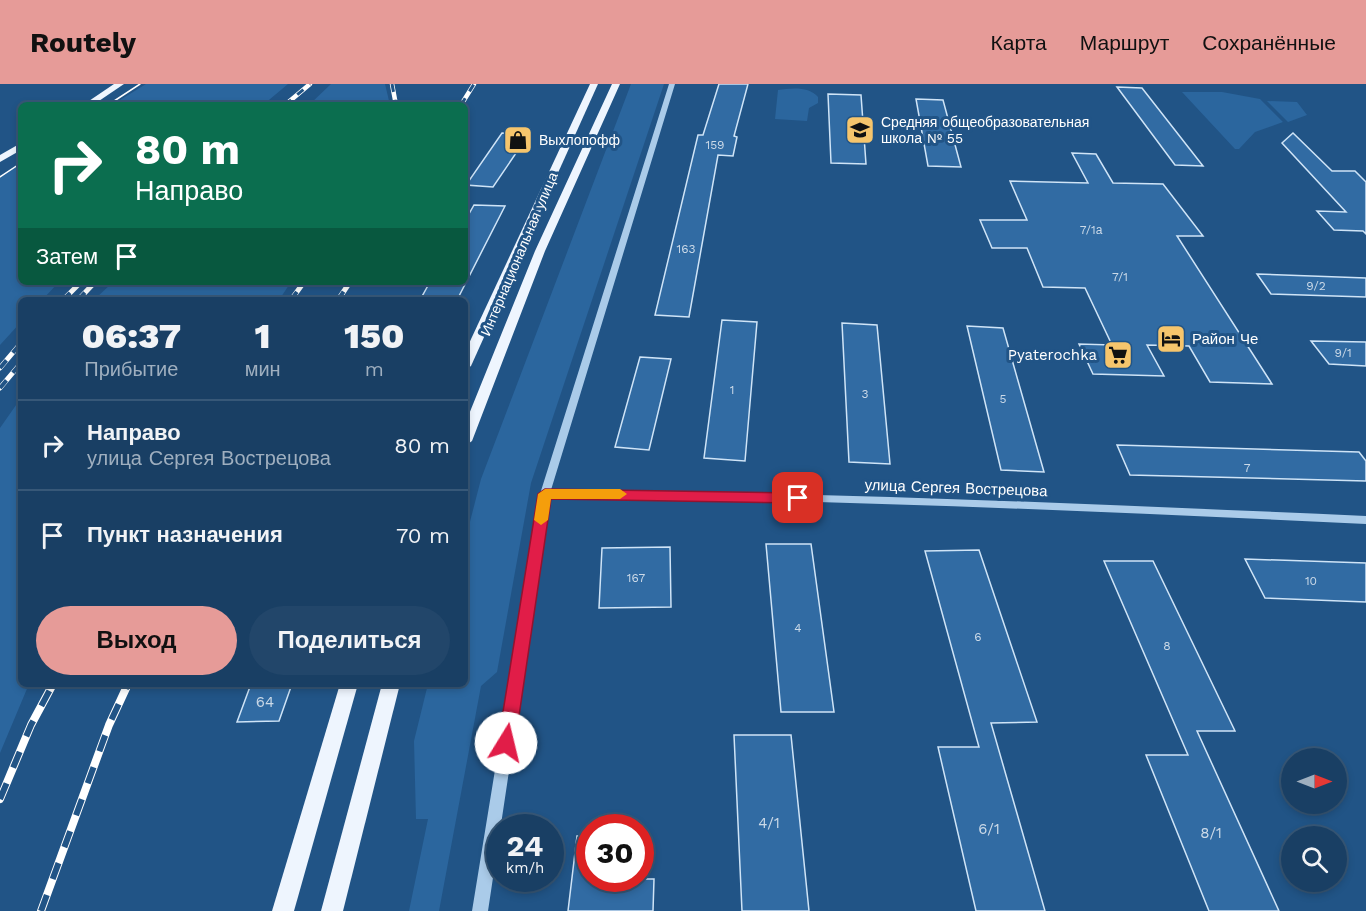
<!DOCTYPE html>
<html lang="ru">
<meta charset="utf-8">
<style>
:root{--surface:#193f64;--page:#22466a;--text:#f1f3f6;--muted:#9fafbf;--line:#375878;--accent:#e69b98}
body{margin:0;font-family:"Work Sans",sans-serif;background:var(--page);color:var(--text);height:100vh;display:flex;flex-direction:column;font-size:22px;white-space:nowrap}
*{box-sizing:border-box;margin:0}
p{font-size:20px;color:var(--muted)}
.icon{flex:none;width:33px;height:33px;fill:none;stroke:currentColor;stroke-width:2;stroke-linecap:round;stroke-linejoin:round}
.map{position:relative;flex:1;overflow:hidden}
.details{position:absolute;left:18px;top:213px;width:450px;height:390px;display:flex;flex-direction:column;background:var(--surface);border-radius:9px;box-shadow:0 3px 9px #0003,0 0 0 2px var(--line)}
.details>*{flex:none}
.banner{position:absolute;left:18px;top:18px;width:450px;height:183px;border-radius:9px;box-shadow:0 3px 9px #0003,0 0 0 2px var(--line);background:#0b6e4f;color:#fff;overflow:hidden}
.needle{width:39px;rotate:90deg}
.controls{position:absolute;left:1281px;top:664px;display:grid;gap:12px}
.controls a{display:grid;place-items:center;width:66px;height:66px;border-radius:50%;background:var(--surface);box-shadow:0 3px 9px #0003,0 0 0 2px var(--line);font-size:30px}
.speed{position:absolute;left:486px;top:730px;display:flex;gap:12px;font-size:30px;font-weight:700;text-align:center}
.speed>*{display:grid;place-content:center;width:78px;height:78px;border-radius:50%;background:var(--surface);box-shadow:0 3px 9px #0003,0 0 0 2px var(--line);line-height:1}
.speed small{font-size:15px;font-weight:400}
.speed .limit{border:9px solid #d22;background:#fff;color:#111}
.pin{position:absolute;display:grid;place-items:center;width:51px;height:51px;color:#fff;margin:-26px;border-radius:12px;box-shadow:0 3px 9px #0006}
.me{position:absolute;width:66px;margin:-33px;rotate:9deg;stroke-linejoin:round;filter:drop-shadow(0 0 4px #0008)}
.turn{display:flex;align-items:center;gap:21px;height:126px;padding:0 18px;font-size:27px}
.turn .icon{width:78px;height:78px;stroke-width:2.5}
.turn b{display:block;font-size:42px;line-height:51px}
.then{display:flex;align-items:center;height:57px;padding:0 18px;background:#0003;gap:12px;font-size:22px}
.eta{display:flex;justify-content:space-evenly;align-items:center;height:102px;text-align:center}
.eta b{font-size:36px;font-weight:800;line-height:42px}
.primary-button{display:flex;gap:12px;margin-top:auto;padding:12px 18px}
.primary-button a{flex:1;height:69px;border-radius:36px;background:var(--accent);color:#111;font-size:24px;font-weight:800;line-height:69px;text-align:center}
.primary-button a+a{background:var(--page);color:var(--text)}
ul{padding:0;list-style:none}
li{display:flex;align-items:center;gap:18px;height:90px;padding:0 18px;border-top:2px solid var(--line)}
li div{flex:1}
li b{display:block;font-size:22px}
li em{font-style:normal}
header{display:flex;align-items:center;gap:36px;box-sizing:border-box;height:84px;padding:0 30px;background:var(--accent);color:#111}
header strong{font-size:28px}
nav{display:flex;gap:33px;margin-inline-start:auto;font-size:21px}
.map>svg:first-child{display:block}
.green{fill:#2b669e}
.building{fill:#316ba3;stroke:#cfe4f7;stroke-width:1.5}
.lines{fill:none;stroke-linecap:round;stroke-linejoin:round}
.minor{fill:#aacbe9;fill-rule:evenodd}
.major{fill:#eef5fe;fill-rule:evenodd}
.tram{stroke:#fff;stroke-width:1.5}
.rail-far2-casing{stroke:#fff;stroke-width:4.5}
.rail-far1-casing{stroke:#fff;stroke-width:5}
.rail-casing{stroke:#fff;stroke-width:8}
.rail-far2{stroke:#215486;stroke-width:3;stroke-dasharray:8;stroke-linecap:butt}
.rail-far1{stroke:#215486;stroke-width:4;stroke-dasharray:10;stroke-linecap:butt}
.rail{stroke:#215486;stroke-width:6;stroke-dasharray:17;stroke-linecap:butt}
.route{fill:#e11d48;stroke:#92132f;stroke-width:1.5}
.slow{fill:#f59e0b}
.labels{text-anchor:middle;stroke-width:6;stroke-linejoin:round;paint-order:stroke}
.number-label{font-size:12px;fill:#ccdae8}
.far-poi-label{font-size:14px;fill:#fff;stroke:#215486;text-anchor:start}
.far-street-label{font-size:14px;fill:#fff;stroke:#215486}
.poi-label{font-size:15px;fill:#fff;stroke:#215486;text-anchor:start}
.street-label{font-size:15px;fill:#fff;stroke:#215486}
.near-number-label{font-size:15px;fill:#ccdae8}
</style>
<header>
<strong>Routely</strong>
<nav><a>Карта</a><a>Маршрут</a><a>Сохранённые</a></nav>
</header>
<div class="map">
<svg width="1366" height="827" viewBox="0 0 1366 827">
<rect width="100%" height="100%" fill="#215486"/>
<g class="green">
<polygon points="146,0 288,0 263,21 112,21"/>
<polygon points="331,0 385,0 390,21 309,21"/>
<polygon points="631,0 664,0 531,399 497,588 481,602 439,827 409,827 428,735 416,735 414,657 428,600 465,600 465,457 481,395"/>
<path d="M778 6C791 4 809 2 818 13V19L809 24 807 37 775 35Z"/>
<polygon points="1182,8 1222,8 1260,15 1283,38 1255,48 1239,65 1235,65"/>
<polygon points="1267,17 1297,18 1307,31 1288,38"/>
<polygon points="21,78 21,198 59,198 42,216 21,216 21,238 0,261 0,92"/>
<polygon points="113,198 291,198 279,216 94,216"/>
<polygon points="21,314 21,600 29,600 0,669 0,344"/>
</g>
<g class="building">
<polygon points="719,0 748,0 734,52 737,53 733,72 718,71 689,233 655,231 698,51 703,51"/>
<polygon points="1117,3 1142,4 1203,82 1175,81"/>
<polygon points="828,10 861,11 866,80 831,79"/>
<polygon points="916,15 943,16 961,83 928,82"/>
<polygon points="502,49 529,50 493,103 466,101"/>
<polygon points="1293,49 1332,87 1355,87 1366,98 1366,150 1363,147 1334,146 1317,127 1346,128 1282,59"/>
<polygon points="1072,69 1096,70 1113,99 1163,100 1203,152 1177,152 1272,300 1210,298 1189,262 1147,261 1164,292 1093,290 1079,260 1112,261 1085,204 1043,203 1027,164 992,164 980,136 1027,136 1010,97 1088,99"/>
<polygon points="474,121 505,122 457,216 420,216 430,198 465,198 465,137"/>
<polygon points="1257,190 1366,194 1366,213 1271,210"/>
<polygon points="722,236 757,238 745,377 704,374"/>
<polygon points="842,239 877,241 890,380 849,378"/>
<polygon points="967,242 1003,244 1044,388 1001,386"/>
<polygon points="1311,257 1366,258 1366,282 1329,280"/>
<polygon points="640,273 671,275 649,366 615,363"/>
<polygon points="1117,361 1359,368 1366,377 1366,397 1130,391"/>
<polygon points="766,460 811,460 834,628 781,628"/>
<polygon points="670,463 671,523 599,524 602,464"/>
<polygon points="979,466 1037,638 991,639 1045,827 976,827 938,663 979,663 925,467"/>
<polygon points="1245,475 1366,479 1366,518 1265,514"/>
<polygon points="1104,477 1153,477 1235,647 1197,647 1279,827 1209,827 1146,671 1188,671"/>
<polygon points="251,600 292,600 279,637 237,638"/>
<polygon points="734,651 791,651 809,827 742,827"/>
<polygon points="577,752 590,753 590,795 654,795 653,827 568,827"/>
</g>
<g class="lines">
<path class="minor" d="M669 0H675L551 406C823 408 1095 420 1366 432V440C1094 427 822 415 550 414L488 827H472L540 410Z"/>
<g class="major">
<polygon points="114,0 124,0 93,21 83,21"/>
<polygon points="590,0 598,0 471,282 465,286 465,268"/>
<polygon points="612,0 620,0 545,167 472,357 465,362 465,340 535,167"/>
<polygon points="21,59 21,66 0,78 0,71"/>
<polygon points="340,600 358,600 294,827 272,827"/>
<polygon points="382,600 400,600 343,827 321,827"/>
</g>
<g class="tram">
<polyline points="108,21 140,0"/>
<polyline points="0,93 21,79"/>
</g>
<g class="rail-far2-casing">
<g id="rail-far2">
<polyline points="392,0 396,21"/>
<polyline points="285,21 310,0"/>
<polyline points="461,21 474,0"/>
</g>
</g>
<g class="rail-far1-casing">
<g id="rail-far1">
<polyline points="63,216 81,198"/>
<polyline points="78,216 95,198"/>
<polyline points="291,216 304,198"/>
<polyline points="338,216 350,198"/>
<polyline points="0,284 21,259"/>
<polyline points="0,304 21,279"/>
</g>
</g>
<g class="rail-casing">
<g id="rail">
<polyline points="0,715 31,641 53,600"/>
<polyline points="41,827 109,641 128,600"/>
</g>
</g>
<use href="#rail-far2" class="rail-far2"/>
<use href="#rail-far1" class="rail-far1"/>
<use href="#rail" class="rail"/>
</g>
<polygon class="route" points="545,405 798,409 804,414 798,419 551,415 515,659 513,664 506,666 500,664 498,659 538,410"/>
<polygon class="slow" points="545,405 620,405 627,410 620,415 551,415 548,436 541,441 534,436 538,410"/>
<defs>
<g id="school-square" transform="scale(1.5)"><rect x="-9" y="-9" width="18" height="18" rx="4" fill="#f6c56c" stroke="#215486"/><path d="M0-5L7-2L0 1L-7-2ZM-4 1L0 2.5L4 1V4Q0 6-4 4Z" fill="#111"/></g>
<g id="shop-square" transform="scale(1.5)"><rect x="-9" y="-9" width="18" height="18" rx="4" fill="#f6c56c" stroke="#215486"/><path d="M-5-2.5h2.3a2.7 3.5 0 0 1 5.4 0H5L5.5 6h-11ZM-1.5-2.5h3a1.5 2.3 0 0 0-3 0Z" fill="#111"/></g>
<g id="hotel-square" transform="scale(1.5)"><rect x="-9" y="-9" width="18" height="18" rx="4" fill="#f6c56c" stroke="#215486"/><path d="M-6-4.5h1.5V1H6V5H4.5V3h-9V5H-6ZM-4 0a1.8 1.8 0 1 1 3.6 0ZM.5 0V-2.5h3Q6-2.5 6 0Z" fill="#111"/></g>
<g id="supermarket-square" transform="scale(1.5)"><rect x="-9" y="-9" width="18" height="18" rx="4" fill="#f6c56c" stroke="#215486"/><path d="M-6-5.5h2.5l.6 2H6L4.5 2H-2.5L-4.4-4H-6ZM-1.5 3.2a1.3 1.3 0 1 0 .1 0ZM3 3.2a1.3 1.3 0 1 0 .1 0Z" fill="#111"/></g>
</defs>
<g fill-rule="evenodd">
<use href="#school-square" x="860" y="46"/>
<use href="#shop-square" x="518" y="56"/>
<use href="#hotel-square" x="1171" y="255"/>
<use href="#supermarket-square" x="1118" y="271"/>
</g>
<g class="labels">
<g class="number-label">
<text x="715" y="65">159</text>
<text x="1091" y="150">7/1а</text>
<text x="686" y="169">163</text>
<text x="1120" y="197">7/1</text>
<text x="1316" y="206">9/2</text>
<text x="1343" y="273">9/1</text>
<text x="732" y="310">1</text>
<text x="865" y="314">3</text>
<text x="1003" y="319">5</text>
<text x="1247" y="388">7</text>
<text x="636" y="498">167</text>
<text x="1311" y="501">10</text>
<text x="798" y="548">4</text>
<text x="978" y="557">6</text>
<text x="1167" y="566">8</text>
</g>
<g class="far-poi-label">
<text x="881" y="43">Средняя общеобразовательная<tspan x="881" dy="16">школа № 55</tspan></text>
<text x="539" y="61">Выхлопофф</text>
</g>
<g class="far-street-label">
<text transform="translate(519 170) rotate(-67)" y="5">Интернациональная улица</text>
</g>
<g class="poi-label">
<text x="1192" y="260">Район Че</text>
<text x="1097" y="276" text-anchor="end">Pyaterochka</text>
</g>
<g class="street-label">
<text transform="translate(956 404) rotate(2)" y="5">улица Сергея Вострецова</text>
</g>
<g class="near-number-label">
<text x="265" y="623">64</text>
<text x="769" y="744">4/1</text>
<text x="989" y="750">6/1</text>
<text x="1211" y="754">8/1</text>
</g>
</g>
</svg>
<div class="controls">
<a><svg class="needle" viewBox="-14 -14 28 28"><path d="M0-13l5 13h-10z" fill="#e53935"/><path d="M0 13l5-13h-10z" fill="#9fafbf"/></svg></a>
<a><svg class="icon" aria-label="search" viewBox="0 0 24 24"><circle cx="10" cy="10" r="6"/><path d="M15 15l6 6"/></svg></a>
</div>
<div class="speed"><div>24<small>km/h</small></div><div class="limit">30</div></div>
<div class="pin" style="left:798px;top:414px;background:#d93025"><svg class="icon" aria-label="arrive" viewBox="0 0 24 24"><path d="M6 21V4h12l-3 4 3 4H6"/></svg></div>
<svg class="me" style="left:506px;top:659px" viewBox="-20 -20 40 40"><circle r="19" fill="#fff"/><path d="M0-13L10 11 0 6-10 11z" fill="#e11d48"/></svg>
<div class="banner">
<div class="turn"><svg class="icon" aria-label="right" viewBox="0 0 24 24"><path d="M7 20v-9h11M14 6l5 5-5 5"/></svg><div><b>80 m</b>Направо</div></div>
<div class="then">Затем<svg class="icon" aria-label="arrive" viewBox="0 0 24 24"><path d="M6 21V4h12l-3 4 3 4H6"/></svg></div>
</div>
<section class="details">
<div class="eta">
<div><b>06:37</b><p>Прибытие</p></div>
<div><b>1</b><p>мин</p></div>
<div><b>150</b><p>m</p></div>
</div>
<ul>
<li><svg class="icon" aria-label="right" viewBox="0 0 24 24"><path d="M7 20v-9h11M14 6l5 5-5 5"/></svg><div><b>Направо</b><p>улица Сергея Вострецова</p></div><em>80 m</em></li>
<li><svg class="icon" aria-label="arrive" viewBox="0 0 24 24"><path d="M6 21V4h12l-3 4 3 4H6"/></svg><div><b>Пункт назначения</b></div><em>70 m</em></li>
</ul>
<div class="primary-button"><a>Выход</a><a>Поделиться</a></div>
</section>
</div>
